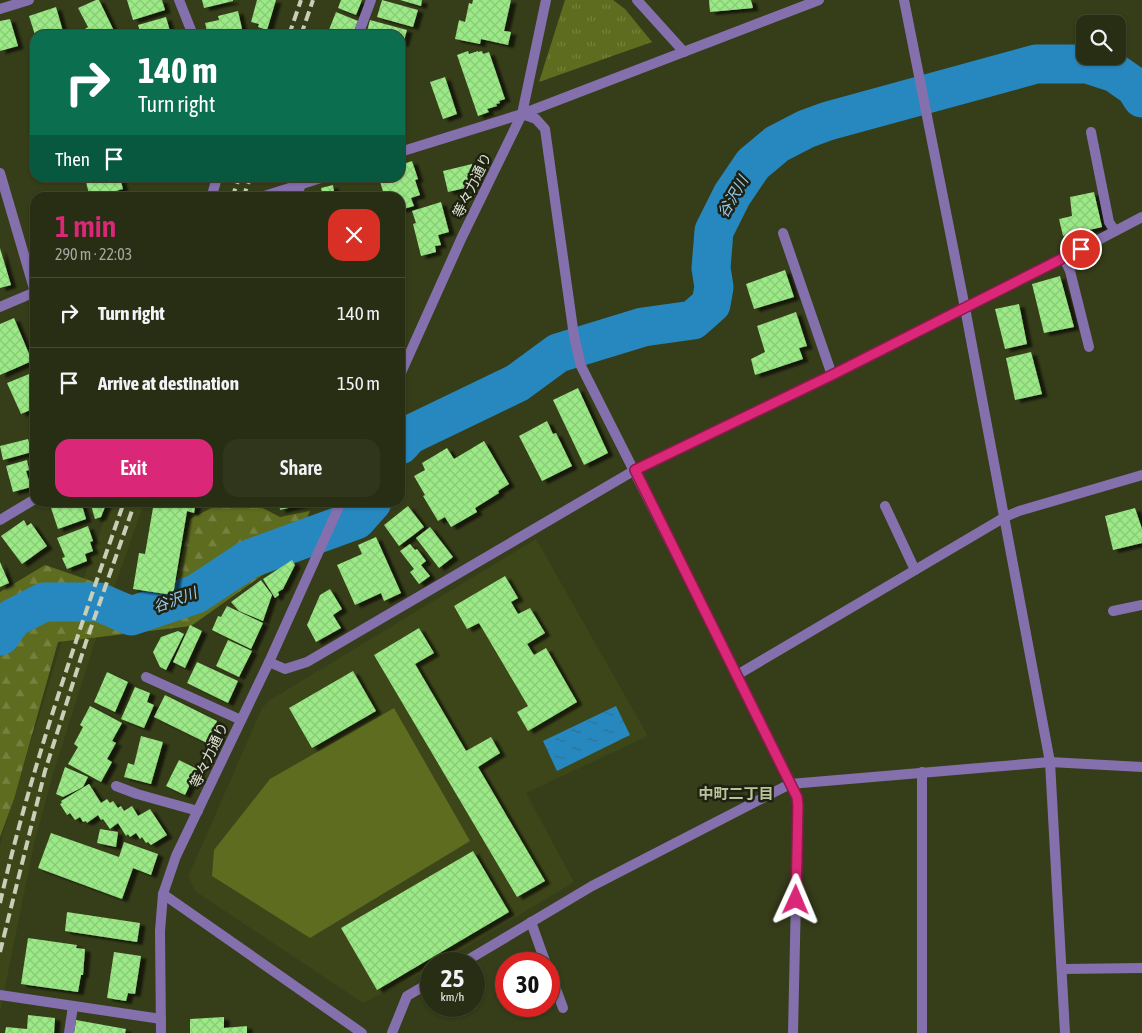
<!DOCTYPE html>
<meta charset="utf-8">
<style>
:root{--surface:#282e13;--page:#30361c;--text:#f1f3f6;--muted:#a5a8a0;--line:#444a33;--accent:#db2777}
body{margin:0;font-family:"Asap Condensed","Noto Sans JP",sans-serif;background:var(--page);color:var(--text);height:100vh;display:flex;flex-direction:column;font-size:19px;white-space:nowrap}
*{box-sizing:border-box;margin:0}
p{font-size:16px;color:var(--muted)}
.icon{flex:none;width:28px;height:28px;fill:none;stroke:currentColor;stroke-width:2;stroke-linecap:round;stroke-linejoin:round}
.map{position:relative;flex:1;overflow:hidden}
.side{position:absolute;left:30px;top:192px;width:375px;height:315px;display:flex;flex-direction:column;background:var(--surface);border-radius:15px;box-shadow:0 1px 4px #0004,0 0 0 1px var(--line)}
.side>*{flex:none}
.hud{position:absolute;left:30px;top:30px;width:375px;height:152px;border-radius:15px;box-shadow:0 1px 4px #0004,0 0 0 1px var(--line);background:#0b6e4f;color:#fff;overflow:hidden}
.controls{position:absolute;left:1076px;top:15px;display:grid;gap:10px}
.controls a{display:grid;place-items:center;width:50px;height:50px;border-radius:10px;background:var(--surface);box-shadow:0 1px 4px #0004,0 0 0 1px var(--line);font-size:25px}
.speed{position:absolute;left:420px;top:952px;display:flex;gap:10px;font-size:25px;font-weight:700;text-align:center}
.speed>*{display:grid;place-content:center;width:65px;height:65px;border-radius:50%;background:var(--surface);box-shadow:0 1px 4px #0004,0 0 0 1px var(--line);line-height:1}
.speed small{font-size:12px;font-weight:400}
.speed .limit{border:8px solid #d22;background:#fff;color:#111}
.pin{position:absolute;display:grid;place-items:center;width:42px;height:42px;color:#fff;margin:-21px;border:2px solid #fff;border-radius:50%;box-shadow:0 1px 5px #0007}
.me{position:absolute;width:55px;margin:-28px;rotate:1deg;stroke-linejoin:round;filter:drop-shadow(0 0 4px #0008)}
.turn{display:flex;align-items:center;gap:18px;height:105px;padding:0 25px;font-size:22px}
.turn .icon{width:65px;height:65px;stroke-width:2.5}
.turn b{display:block;font-size:35px;line-height:42px}
.then{display:flex;align-items:center;height:48px;padding:0 25px;background:#0003;gap:10px;font-size:19px}
.round{display:grid;place-items:center;flex:none;width:52px;height:52px;border-radius:15px;background:var(--page)}
.head{display:flex;align-items:center;justify-content:space-between;height:85px;padding:0 25px}
h1{font-size:30px;font-weight:600;line-height:38px;color:var(--accent)}
.action{display:flex;gap:10px;margin-top:auto;padding:10px 25px}
.action a{flex:1;height:58px;border-radius:15px;background:var(--accent);color:#fff;font-size:20px;font-weight:600;line-height:58px;text-align:center}
.action a+a{background:var(--page);color:var(--text)}
ul{padding:0;list-style:none}
li{display:flex;align-items:center;gap:15px;height:70px;padding:0 25px;border-top:1px solid var(--line)}
li div{flex:1}
li b{display:block;font-size:19px}
li em{font-style:normal}
.map>svg:first-child{display:block}
.built{fill:#3d4619}
.grass{fill:url(#grass-tufts)}
.forest{fill:url(#forest-firs)}
.pitch{fill:#5e6c20}
.water{fill:url(#water-ripples)}
.lines{fill:none;stroke-linecap:round;stroke-linejoin:round}
.river{stroke:#2788c0;stroke-width:39}
.building{fill:url(#building-cross-hatch);filter:url(#shadow)}
.service{stroke:#8570ae;stroke-width:10}
.minor{stroke:#8570ae;stroke-width:10}
.tertiary{stroke:#8570ae;stroke-width:10}
.rail{stroke:#c8cfb8;stroke-width:4;stroke-dasharray:10 5;stroke-linecap:butt}
.route-casing{stroke:#8e194d;stroke-width:12}
.route{stroke:#db2777;stroke-width:9}
.labels{text-anchor:middle;stroke-width:5;stroke-linejoin:round;paint-order:stroke}
.street-label{font-size:14px;fill:#dfe5d0;stroke:#1f2212}
.water-label{font-size:15px;font-style:italic;fill:#9accf0;stroke:#1f2212}
.neighbourhood-label{font-size:15px;font-weight:bold;fill:#b9c49a;stroke:#1f2212}
</style>
<div class="map">
<svg width="1142" height="1033" viewBox="0 0 1142 1033">
<defs>
<pattern id="grass-tufts" width="24" height="20" patternUnits="userSpaceOnUse" patternTransform="scale(1.25)"><rect width="24" height="20" fill="#5e6c20"/><path d="M3 7l-1-3M5 7V3M7 7l1-3M15 17l-1-3M17 17v-4M19 17l1-3" fill="none" stroke="#75813f"/></pattern>
<pattern id="forest-firs" width="22" height="20" patternUnits="userSpaceOnUse" patternTransform="scale(1.25)"><rect width="22" height="20" fill="#5e6c20"/><path d="M5 1l3.5 6h-7zM16 11l3.5 6h-7z" fill="#75813f"/></pattern>
<pattern id="water-ripples" width="26" height="14" patternUnits="userSpaceOnUse" patternTransform="scale(1.25)"><rect width="26" height="14" fill="#2788c0"/><path d="M2 4q2-2 4 0t4 0M15 11q2-2 4 0t4 0" fill="none" stroke="#317192"/></pattern>
<pattern id="building-cross-hatch" width="8" height="8" patternUnits="userSpaceOnUse" patternTransform="scale(1.25)"><rect width="8" height="8" fill="#9cea87"/><path d="M0 0l8 8M0 8l8-8" fill="none" stroke="#8ac978"/></pattern>
<filter id="shadow"><feDropShadow dx="5.5" dy="3" stdDeviation="1" flood-color="#0009"/></filter>
</defs>
<rect width="100%" height="100%" fill="#363d19"/>
<g class="built">
<polygon points="110,503 144,503 94,645 53,774 34,844 0,1012 0,847 2,836 64,635"/>
<polygon points="536,539 648,736 526,793 574,882 438,964 431,964 431,968 428,970 363,1003 195,891 188,877 262,708 270,700"/>
</g>
<polygon class="grass" points="565,0 613,0 625,9 652,42 539,82"/>
<polygon class="forest" points="221,503 253,503 280,517 310,511 291,555 191,626 58,642 14,799 0,837 0,592 45,565 132,595 173,596 190,519"/>
<polygon class="pitch" points="394,708 470,841 310,938 212,876 214,850 270,779"/>
<polygon class="water" points="616,706 630,735 557,771 543,741"/>
<g class="lines">
<g class="river">
<polyline points="400,445 409,435 517,383 558,353 643,327 693,320 711,304 714,287 711,268 714,231 732,195 753,164 777,144 806,129 828,121 1036,64 1087,64 1115,73 1135,87 1142,98"/>
<polyline points="0,636 13,618 44,602 99,602 131,616 196,594 249,559 356,520 372,502"/>
</g>
</g>
<g class="building">
<polygon points="96,0 99,0 116,35 88,35 85,29 88,27 78,8"/>
<polygon points="127,0 162,0 165,10 133,20"/>
<polygon points="202,0 233,0 233,1 204,8"/>
<polygon points="257,0 276,0 267,30 258,27 259,24 251,22"/>
<polygon points="341,0 362,0 356,15 338,8"/>
<polygon points="382,0 418,10 413,27 377,17"/>
<polygon points="400,0 422,0 421,6"/>
<polygon points="473,0 511,0 504,31 511,32 508,45 481,39 480,44 455,39 459,20 465,22 469,3 472,4"/>
<polygon points="709,0 751,0 753,8 710,12"/>
<polygon points="56,7 64,35 35,35 29,16"/>
<polygon points="238,11 242,29 222,35 208,35 205,23 219,20 218,16"/>
<polygon points="336,12 358,21 352,35 327,35"/>
<polygon points="166,17 171,35 141,35 138,25"/>
<polygon points="10,19 18,46 0,51 0,21"/>
<polygon points="370,20 407,30 403,44 400,43 400,35 366,35"/>
<polygon points="468,51 469,54 478,51 478,52 482,51 483,54 489,52 505,99 499,101 500,103 496,104 497,106 487,109 489,112 478,116 457,55"/>
<polygon points="445,77 457,114 443,119 430,82"/>
<polygon points="412,161 418,179 415,180 420,195 411,198 414,206 400,210 400,198 385,198 379,178 400,178 400,165"/>
<polygon points="472,164 475,174 467,176 469,187 448,192 443,171"/>
<polygon points="85,178 120,178 123,189 90,198"/>
<polygon points="333,185 335,198 323,198 321,188"/>
<polygon points="1094,192 1102,227 1063,236 1059,219 1072,216 1070,197"/>
<polygon points="441,202 449,232 438,235 441,245 435,246 436,252 421,256 413,224 416,223 412,211"/>
<polygon points="0,248 11,285 0,288"/>
<polygon points="785,270 794,297 754,309 746,284"/>
<polygon points="1060,276 1074,327 1044,333 1032,284"/>
<polygon points="1019,304 1027,344 1005,349 995,309"/>
<polygon points="796,312 807,346 799,348 803,359 755,375 751,359 765,352 757,326"/>
<polygon points="14,318 32,361 0,375 0,324"/>
<polygon points="1031,352 1042,394 1015,400 1006,358"/>
<polygon points="29,374 35,387 35,408 21,414 7,383"/>
<polygon points="578,388 608,453 584,465 553,400"/>
<polygon points="547,421 553,434 556,433 572,466 542,481 519,436"/>
<polygon points="28,439 32,452 3,460 0,446"/>
<polygon points="484,441 509,484 498,491 499,493 475,508 477,512 451,527 445,517 438,521 423,496 425,495 414,476 425,470 422,463 447,448 454,459"/>
<polygon points="27,460 29,470 26,471 31,487 13,492 6,466"/>
<polygon points="66,502 81,502 86,519 58,529 51,508"/>
<polygon points="90,502 107,502 101,517 95,519"/>
<polygon points="154,502 196,502 194,513 187,511 173,595 133,589 139,553 145,554"/>
<polygon points="279,502 309,502 309,503 280,510"/>
<polygon points="408,506 424,527 399,546 384,525"/>
<polygon points="1135,508 1142,529 1142,543 1113,550 1105,516"/>
<polygon points="24,520 27,526 31,523 47,546 22,564 1,536"/>
<polygon points="88,526 93,541 90,542 93,551 85,554 87,561 67,569 62,558 65,557 57,538"/>
<polygon points="430,527 453,557 439,568 416,538"/>
<polygon points="376,537 401,593 384,601 381,593 355,605 337,565 362,554 358,545"/>
<polygon points="410,544 415,550 417,549 426,561 421,565 430,576 419,584 410,572 414,569 400,551"/>
<polygon points="292,560 295,565 283,589 278,592 279,595 275,598 263,579"/>
<polygon points="0,562 9,583 0,587"/>
<polygon points="505,576 518,598 511,602 518,614 530,608 545,633 527,644 534,655 546,648 577,702 528,731 517,712 528,706 479,623 467,629 454,606"/>
<polygon points="261,580 272,595 263,621 239,611 231,602"/>
<polygon points="330,589 342,609 333,615 341,628 316,642 307,625 320,595"/>
<polygon points="227,606 263,623 251,649 212,630 218,616 221,617"/>
<polygon points="190,625 202,631 185,668 173,662"/>
<polygon points="419,628 434,653 415,664 466,751 491,737 500,753 478,767 545,881 517,897 374,655"/>
<polygon points="178,631 184,634 166,670 160,667 153,652 161,637"/>
<polygon points="228,640 252,651 239,677 216,666"/>
<polygon points="197,662 238,681 228,703 187,683"/>
<polygon points="353,671 376,711 312,748 289,708"/>
<polygon points="107,672 128,682 115,712 94,702"/>
<polygon points="135,687 150,693 147,702 154,705 144,728 121,719"/>
<polygon points="165,695 217,721 207,743 154,717"/>
<polygon points="90,706 122,723 112,741 116,743 107,759 112,762 101,782 68,764 78,747 74,744 83,727 80,725"/>
<polygon points="141,736 163,742 151,784 124,777 128,763 134,765"/>
<polygon points="179,760 197,769 185,795 166,786"/>
<polygon points="65,767 88,777 83,787 63,797 56,794"/>
<polygon points="89,784 101,803 107,799 110,803 113,801 118,808 121,806 124,811 132,806 138,816 150,809 167,835 151,845 148,842 146,843 142,837 140,839 136,833 130,837 128,834 126,836 118,823 110,829 103,819 101,820 98,815 87,823 86,821 83,822 80,817 75,820 70,813 67,815 60,804 62,803 61,801"/>
<polygon points="100,829 118,832 116,847 97,843"/>
<polygon points="51,833 119,857 124,842 158,854 151,875 133,868 122,899 38,868"/>
<polygon points="473,851 509,912 377,990 341,928"/>
<polygon points="67,912 140,923 137,942 65,931"/>
<polygon points="28,938 77,945 76,948 85,949 83,975 81,975 78,992 21,984"/>
<polygon points="114,952 141,956 135,994 128,993 126,1001 107,998"/>
<polygon points="28,1015 55,1018 54,1033 5,1033 6,1027 27,1029"/>
<polygon points="224,1017 224,1028 247,1026 247,1033 190,1033 190,1019"/>
<polygon points="76,1020 126,1029 125,1033 74,1033"/>
</g>
<g class="lines">
<g class="service">
<polyline points="179,0 193,35"/>
<polyline points="1091,132 1109,222 1115,231"/>
<polyline points="211,198 217,178"/>
<polyline points="296,198 301,184"/>
<polyline points="1064,258 1070,271 1089,347"/>
<polyline points="1113,611 1142,605"/>
<polyline points="116,786 137,794 198,811"/>
<polyline points="531,922 546,964"/>
<polyline points="1062,969 1142,968"/>
<polyline points="549,970 563,1008"/>
</g>
<g class="minor">
<polyline points="637,0 684,52"/>
<polyline points="904,0 965,308 1050,762 1065,1033"/>
<polyline points="0,9 29,0"/>
<polyline points="358,35 371,0"/>
<polyline points="522,114 536,119 545,129 574,336 581,366 737,675 797,797 798,805 793,1033"/>
<polyline points="400,152 522,114 819,0"/>
<polyline points="0,173 35,292"/>
<polyline points="258,198 321,178"/>
<polyline points="783,233 832,375"/>
<polyline points="0,307 35,292"/>
<polyline points="885,506 915,570"/>
<polyline points="0,520 35,499"/>
<polyline points="269,662 285,669 307,662 635,470 832,375 1064,258 1142,217"/>
<polyline points="737,675 1005,517 1019,511 1142,475"/>
<polyline points="146,677 241,720"/>
<polyline points="461,964 592,886 790,784 1050,762 1142,767"/>
<polyline points="0,995 161,1019"/>
<polyline points="69,1033 73,1006"/>
<polyline points="392,1033 407,996 431,982"/>
<polyline points="922,1033 922,772"/>
</g>
<g class="tertiary">
<polyline points="400,375 462,237 522,114 546,0"/>
<polyline points="163,894 362,1033"/>
<polyline points="161,1033 160,931 163,894 176,856 269,662 341,502"/>
</g>
<g class="rail">
<polyline points="289,35 301,0"/>
<polyline points="301,35 313,0"/>
<polyline points="232,198 239,178"/>
<polyline points="243,198 250,178"/>
<path d="M0 903C31 767 78 634 124 502"/>
<polyline points="0,952 45,771 86,642 135,502"/>
</g>
</g>
<g class="lines">
<g class="route-casing">
<polyline id="route" points="796,900 798,805 797,797 635,470 832,375 1081,249"/>
</g>
<use href="#route" class="route"/>
</g>
<g class="labels">
<g class="street-label">
<text transform="translate(472 185) rotate(-64)" y="5">等々力通り</text>
<text transform="translate(209 755) rotate(-65)" y="5">等々力通り</text>
</g>
<g class="water-label">
<text transform="translate(733 197) rotate(-60)" y="5">谷沢川</text>
<text transform="translate(175 600) rotate(-20)" y="5">谷沢川</text>
</g>
<g class="neighbourhood-label">
<text x="736" y="799">中町二丁目</text>
</g>
</g>
</svg>
<div class="controls">
<a><svg class="icon" aria-label="search" viewBox="0 0 24 24"><circle cx="10" cy="10" r="6"/><path d="M15 15l6 6"/></svg></a>
</div>
<div class="speed"><div>25<small>km/h</small></div><div class="limit">30</div></div>
<div class="pin" style="left:1081px;top:249px;background:#d93025"><svg class="icon" aria-label="arrive" viewBox="0 0 24 24"><path d="M6 21V4h12l-3 4 3 4H6"/></svg></div>
<svg class="me" style="left:796px;top:900px" viewBox="-20 -20 40 40"><path d="M0-17L14 15 0 8-14 15z" fill="#db2777" stroke="#fff" stroke-width="4"/></svg>
<div class="hud">
<div class="turn"><svg class="icon" aria-label="right" viewBox="0 0 24 24"><path d="M7 20v-9h11M14 6l5 5-5 5"/></svg><div><b>140 m</b>Turn right</div></div>
<div class="then">Then<svg class="icon" aria-label="arrive" viewBox="0 0 24 24"><path d="M6 21V4h12l-3 4 3 4H6"/></svg></div>
</div>
<section class="side">
<div class="head"><div><h1>1 min</h1><p>290 m · 22:03</p></div><a class="round" style="background:#d93025;color:#fff"><svg class="icon" aria-label="close" viewBox="0 0 24 24"><path d="M6 6l12 12M18 6L6 18"/></svg></a></div>
<ul>
<li><svg class="icon" aria-label="right" viewBox="0 0 24 24"><path d="M7 20v-9h11M14 6l5 5-5 5"/></svg><div><b>Turn right</b></div><em>140 m</em></li>
<li><svg class="icon" aria-label="arrive" viewBox="0 0 24 24"><path d="M6 21V4h12l-3 4 3 4H6"/></svg><div><b>Arrive at destination</b></div><em>150 m</em></li>
</ul>
<div class="action"><a>Exit</a><a>Share</a></div>
</section>
</div>
